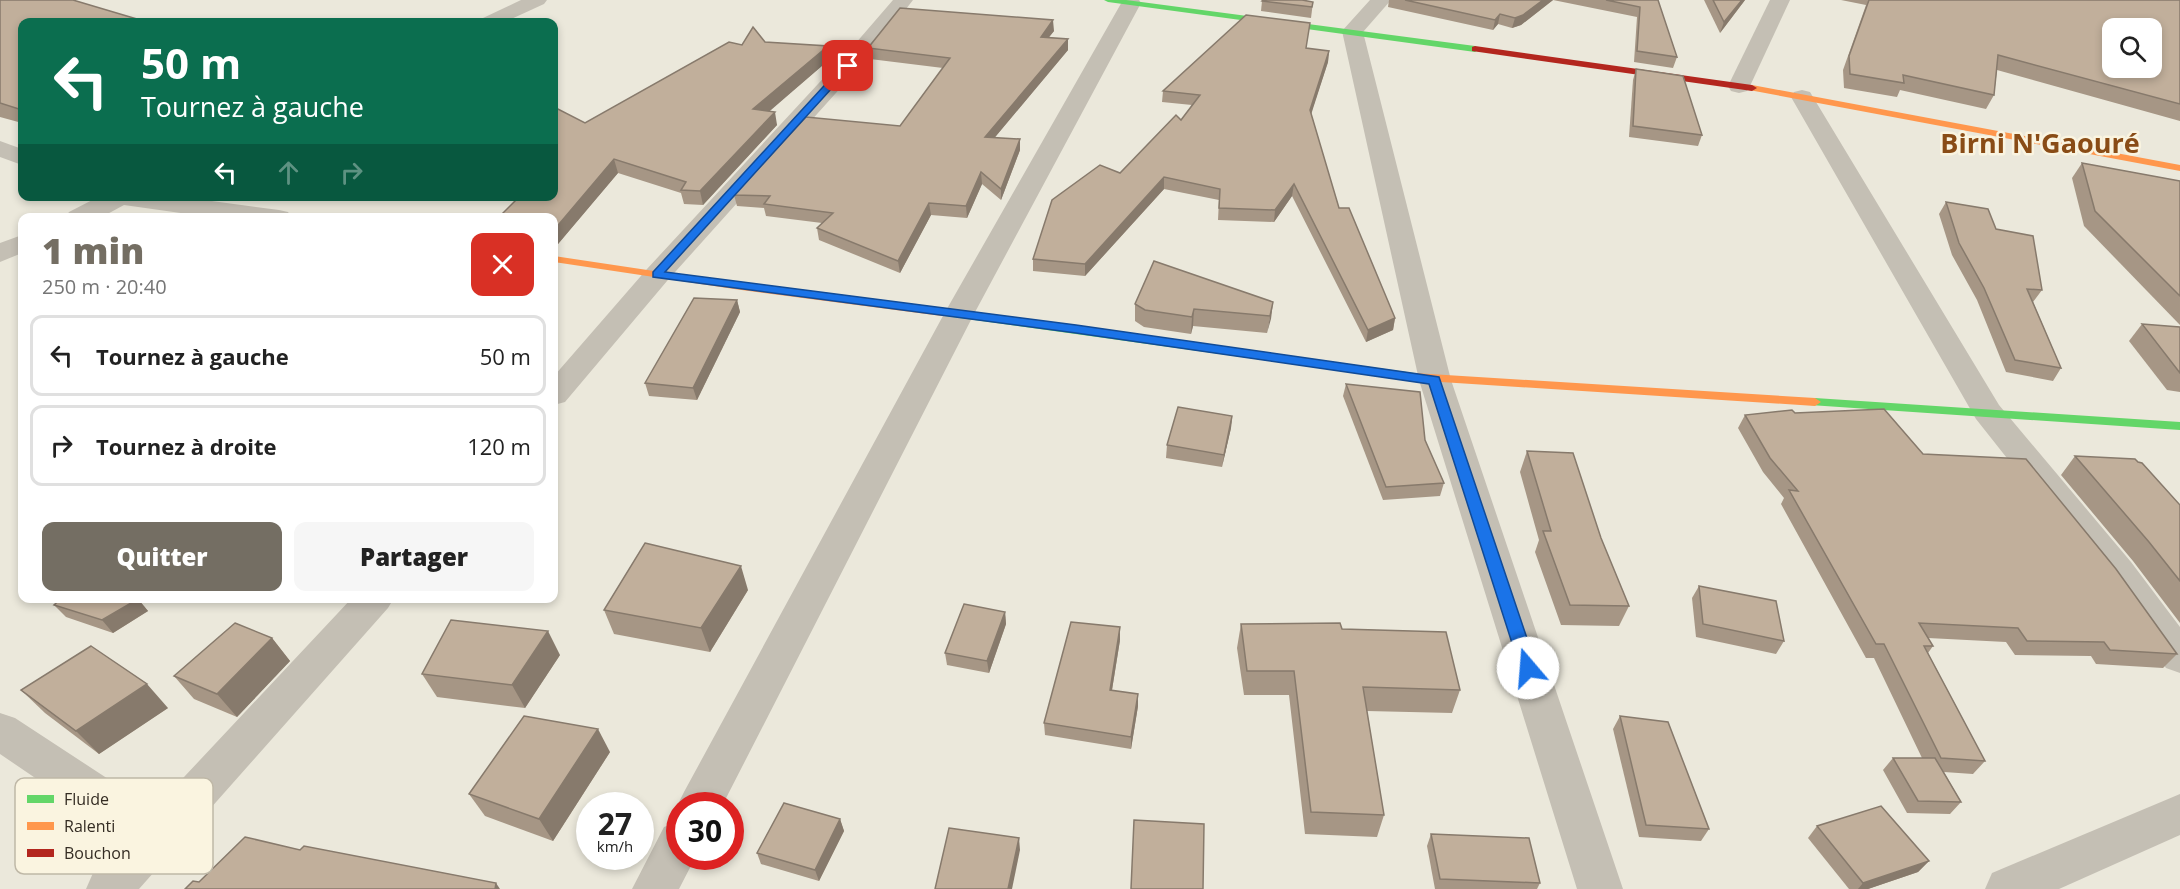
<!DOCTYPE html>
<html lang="fr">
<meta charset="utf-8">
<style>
:root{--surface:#fff;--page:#f6f6f6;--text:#222;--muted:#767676;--line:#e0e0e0;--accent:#746e63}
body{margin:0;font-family:"Open Sans",sans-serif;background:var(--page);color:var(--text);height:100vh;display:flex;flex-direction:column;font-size:22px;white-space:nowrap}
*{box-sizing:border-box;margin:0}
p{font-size:20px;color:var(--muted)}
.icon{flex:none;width:33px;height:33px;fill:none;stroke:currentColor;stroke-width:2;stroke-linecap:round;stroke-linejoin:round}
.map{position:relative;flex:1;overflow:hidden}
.side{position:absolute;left:18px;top:213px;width:540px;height:390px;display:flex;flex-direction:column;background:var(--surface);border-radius:12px;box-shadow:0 3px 9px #0003}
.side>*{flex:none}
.hud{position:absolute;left:18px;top:18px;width:540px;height:183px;border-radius:12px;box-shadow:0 3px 9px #0003;background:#0b6e4f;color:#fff;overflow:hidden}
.fabs{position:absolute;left:2102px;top:18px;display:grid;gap:12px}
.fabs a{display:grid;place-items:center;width:60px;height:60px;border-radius:12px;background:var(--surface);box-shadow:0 3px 9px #0003;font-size:30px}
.speed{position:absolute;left:576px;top:792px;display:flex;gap:12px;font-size:30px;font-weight:700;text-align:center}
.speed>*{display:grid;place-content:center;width:78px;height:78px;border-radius:50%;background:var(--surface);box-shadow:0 3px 9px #0003;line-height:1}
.speed small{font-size:15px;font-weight:400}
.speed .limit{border:9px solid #d22;background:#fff;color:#111}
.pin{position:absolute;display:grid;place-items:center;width:51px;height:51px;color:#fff;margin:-26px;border-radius:12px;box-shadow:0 3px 9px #0006}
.me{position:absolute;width:66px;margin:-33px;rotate:342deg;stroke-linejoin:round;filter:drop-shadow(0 0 4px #0008)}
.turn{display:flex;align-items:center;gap:21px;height:126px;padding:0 24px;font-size:27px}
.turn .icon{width:78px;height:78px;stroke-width:2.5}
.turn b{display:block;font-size:42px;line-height:51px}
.lanes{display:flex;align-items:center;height:57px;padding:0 24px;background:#0003;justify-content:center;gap:30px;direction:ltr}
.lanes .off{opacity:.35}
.round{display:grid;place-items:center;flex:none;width:63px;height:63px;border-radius:12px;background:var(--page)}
.headline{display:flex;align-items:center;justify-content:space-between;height:102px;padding:0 24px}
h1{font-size:36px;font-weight:800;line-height:45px;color:var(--accent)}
.button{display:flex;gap:12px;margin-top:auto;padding:12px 24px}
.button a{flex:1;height:69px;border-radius:12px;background:var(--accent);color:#fff;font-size:24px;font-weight:800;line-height:69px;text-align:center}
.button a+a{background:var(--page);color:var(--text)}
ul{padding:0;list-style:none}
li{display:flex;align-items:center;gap:18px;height:81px;margin:0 12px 9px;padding:0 12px;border:3px solid var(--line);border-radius:12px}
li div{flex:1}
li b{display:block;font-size:22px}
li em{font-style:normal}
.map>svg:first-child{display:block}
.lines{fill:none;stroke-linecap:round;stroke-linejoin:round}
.street{fill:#c4bfb4;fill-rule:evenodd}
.fast{fill:#63d668;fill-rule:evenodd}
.slow{fill:#ff974d;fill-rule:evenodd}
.jam{fill:#b3261e;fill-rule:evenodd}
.wall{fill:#a69685}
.shaded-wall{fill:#877a6c}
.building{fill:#c1af9b;stroke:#877a6c;stroke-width:1.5;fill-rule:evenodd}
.route{fill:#1a73e8;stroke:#114b97;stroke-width:1.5}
.labels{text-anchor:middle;stroke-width:5;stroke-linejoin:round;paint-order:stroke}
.far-town-label{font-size:27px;font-weight:bold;fill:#894c16;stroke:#faf4e0}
.key{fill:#faf4e0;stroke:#bfb8a7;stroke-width:1.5}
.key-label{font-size:16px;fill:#342c23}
</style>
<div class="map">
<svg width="2180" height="889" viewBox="0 0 2180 889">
<rect width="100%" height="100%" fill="#ebe8db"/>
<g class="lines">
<g class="street">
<polygon points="521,0 547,0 544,4 505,22 480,22 483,18"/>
<polygon points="893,0 913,0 871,54 667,281 565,402 554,405 554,376 647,269 855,44"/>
<polygon points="1123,0 1139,0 1141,3 974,314 722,806 680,806 680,811 677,806 684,792 944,314"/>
<polygon points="1370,0 1391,0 1363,32 1451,380 1623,889 1577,889 1419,380 1342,31"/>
<polygon points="1770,0 1790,0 1750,86 1747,91 1739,93 1731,91 1728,86"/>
<polygon points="1802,90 1810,92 1813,97 1999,405 2131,562 2180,627 2180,673 2166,668 2105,582 1976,419 1791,97 1794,92"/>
<polygon points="0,141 22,149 22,165 0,157"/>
<polygon points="100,196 175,196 279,210 288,212 292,218 216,218 124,205 100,218 65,218 69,212"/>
<polygon points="22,235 22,253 0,262 0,243"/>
<polygon points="352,598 394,598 388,608 139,889 86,889 93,873 125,839 0,754 0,713 15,718 154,809"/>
<polygon points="2180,794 2180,835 2059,889 1985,889 1992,873"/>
<polygon points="680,821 680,856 696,856 679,889 632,889 664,827"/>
</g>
<g class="fast">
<polygon points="1104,0 1126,0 1475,46 1479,49 1475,52 1108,2"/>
<polygon points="942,308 1414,373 1420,377 1414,381 938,315 936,312"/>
<polygon points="1815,398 2180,422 2180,430 1810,405 1809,402 1810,399"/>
</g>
<g class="slow">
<polygon points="1752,85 2180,165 2180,171 1749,90 1749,86"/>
<polygon points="554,256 734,283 942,308 948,312 942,316 734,289 554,262"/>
<polygon points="1414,373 1815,398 1821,402 1815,406 1410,380 1408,377"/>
</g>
<polygon class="jam" points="1475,46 1752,85 1757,88 1752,91 1472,51 1472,47"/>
</g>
<g class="wall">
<polygon points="0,0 22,22 22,123 0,117"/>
<polygon points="1389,0 1658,0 1677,57 1673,68 1634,62 1637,17 1553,0 1521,25 1512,28 1498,24 1493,30 1388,7"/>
<polygon points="1704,0 1745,0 1720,33"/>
<polygon points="1841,0 2180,0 2180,121 1997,70 1994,95 1986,109 1900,90 1897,97 1844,88 1843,70 1866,5"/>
<polygon points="1262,1 1313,2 1311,18 1261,11"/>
<polygon points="1054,31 1049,37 1068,50 995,137 1020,150 1001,200 982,184 967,218 931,215 900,273 819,240 817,228 822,223 766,216 764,208 737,206 734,195 900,126 943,68 870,59 868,48"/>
<polygon points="765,42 828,46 830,59 769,111 777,125 703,205 684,204 681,193 618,173 558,244 554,244 554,196 585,123 742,45"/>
<polygon points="1306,48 1329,51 1328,62 1311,113 1339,208 1395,318 1393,330 1366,342 1292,196 1274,222 1218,220 1219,200 1164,189 1085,276 1033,271 1033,259 1120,173 1181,120 1192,105 1162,102 1163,91"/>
<polygon points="1636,69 1702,135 1698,146 1629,137 1633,80"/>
<polygon points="2082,163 2180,181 2180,325 2084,226 2072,178"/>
<polygon points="1946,202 1996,229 2042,290 2033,302 2061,368 2053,381 2006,372 1977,300 1952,255 1939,214"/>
<polygon points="737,300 740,312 697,400 649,396 645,383"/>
<polygon points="1273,302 1267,333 1193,326 1191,334 1144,327 1135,321 1135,304"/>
<polygon points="2142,324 2180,327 2180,392 2167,390 2129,341"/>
<polygon points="1346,384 1425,440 1444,483 1440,496 1383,500 1343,396"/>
<polygon points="1795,413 1923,454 2177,654 2163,668 2096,664 2091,656 2015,655 2006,642 1928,638 1933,646 1928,653 1985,761 1973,774 1944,772 1961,802 1950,814 1907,813 1883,770 1893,758 1922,758 1874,658 1866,658 1781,504 1784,498 1763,472 1738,428 1745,415"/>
<polygon points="1232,416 1231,428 1222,467 1166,458 1167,445"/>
<polygon points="1527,451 1601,538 1629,606 1619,626 1561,625 1535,552 1539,540 1520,472"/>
<polygon points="2075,456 2138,462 2180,505 2180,623 2133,561 2061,475"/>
<polygon points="1699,586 1784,641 1776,654 1696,637 1692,598"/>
<polygon points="748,590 710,652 614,634 604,610"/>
<polygon points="138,599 148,611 113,633 66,617 54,605"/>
<polygon points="1005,612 1006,624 989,673 947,665 945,653"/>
<polygon points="1241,624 1342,629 1460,690 1452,713 1367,711 1384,815 1377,837 1305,834 1289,695 1244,695 1237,648"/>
<polygon points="272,638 290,661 237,717 194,699 174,676"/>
<polygon points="1120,640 1112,690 1138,706 1131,749 1045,735 1044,723"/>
<polygon points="560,655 525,708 437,697 422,674"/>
<polygon points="21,690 168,708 99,754 45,713"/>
<polygon points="1620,716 1709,829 1701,841 1639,837 1613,729"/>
<polygon points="610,752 553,841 485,816 469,794"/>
<polygon points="840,819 844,831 819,881 761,864 757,853"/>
<polygon points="1817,826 1929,861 1918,872 1868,889 1849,889 1808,838"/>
<polygon points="1431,834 1540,883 1537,889 1435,889 1427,846"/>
</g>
<g class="shaded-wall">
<polygon points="1543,0 1553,0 1521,25 1512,28 1515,18"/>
<polygon points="1742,0 1745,0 1720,33 1724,22"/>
<polygon points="1500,14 1498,24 1493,30 1495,20"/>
<polygon points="1053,20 1054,31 1041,47 1041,37"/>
<polygon points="1068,39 1068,50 986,148 985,137"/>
<polygon points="828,46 830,59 756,123 753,109"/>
<polygon points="1329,51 1328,62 1309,121 1310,110"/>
<polygon points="775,112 777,125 703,205 700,191"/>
<polygon points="1020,139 1020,150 1001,200 1001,189"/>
<polygon points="614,159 618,173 558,244 554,230"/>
<polygon points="981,172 982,184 967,218 966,206"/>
<polygon points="1164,177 1164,189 1085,276 1085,264"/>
<polygon points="1294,184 1292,196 1274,222 1275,210"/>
<polygon points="929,203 931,215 900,273 898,261"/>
<polygon points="737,300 740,312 697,400 693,388"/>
<polygon points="1273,302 1271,319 1267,333 1270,316"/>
<polygon points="1194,309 1193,326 1191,334 1192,317"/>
<polygon points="1395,318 1393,330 1366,342 1368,330"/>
<polygon points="1232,416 1231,428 1222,467 1224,455"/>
<polygon points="741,566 748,590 710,652 701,628"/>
<polygon points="138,599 148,611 113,633 102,620"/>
<polygon points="1005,612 1006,624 989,673 987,661"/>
<polygon points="1120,627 1120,640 1110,702 1110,690"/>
<polygon points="548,631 560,655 525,708 512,685"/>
<polygon points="272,638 290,661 237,717 217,694"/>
<polygon points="147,684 168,708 99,754 76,731"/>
<polygon points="1138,694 1138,706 1131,749 1131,737"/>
<polygon points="598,729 610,752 553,841 539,819"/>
<polygon points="840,819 844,831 819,881 815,870"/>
<polygon points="1019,838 1020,850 1012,889 1008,889"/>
<polygon points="1929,861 1918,872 1868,889 1858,889 1863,883"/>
<polygon points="496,883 500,889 495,889"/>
</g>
<g class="building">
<polygon points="0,0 73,0 147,22 22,22 22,110 0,103"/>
<polygon points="1263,0 1302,0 1313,2 1312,7 1262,1"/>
<polygon points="1405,0 1543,0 1523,15 1515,18 1500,14 1495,20"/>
<polygon points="1606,0 1658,0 1677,57 1637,51 1640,7"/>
<polygon points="1713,0 1742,0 1724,22"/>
<path d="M1869 0H2180V104L1998 55 1994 95 1903 75 1904 83 1850 74 1849 56ZM2112 28H2151V68H2112Z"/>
<polygon points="900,8 1053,20 1041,37 1068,39 985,137 1020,139 1001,189 981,172 966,206 929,203 898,261 817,228 833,213 764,204 770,196 734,195 806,117 900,126 950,58 868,48"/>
<polygon points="1246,15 1310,23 1306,48 1329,51 1310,110 1339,208 1349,208 1395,318 1368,330 1294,184 1275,210 1219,208 1220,189 1164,177 1085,264 1033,259 1052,200 1100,165 1120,173 1176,115 1181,120 1200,95 1163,91"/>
<polygon points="753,27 765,42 828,46 753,109 775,112 700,191 681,190 686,182 614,159 554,230 554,218 498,218 520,196 554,196 554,107 585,123 729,42 742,45"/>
<polygon points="1636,69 1683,76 1702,135 1633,126"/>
<polygon points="2082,163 2180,181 2180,296 2095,211"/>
<polygon points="1946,202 1988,209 1996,229 2033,236 2042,290 2027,289 2061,368 2015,360 1984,288 1959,243"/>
<polygon points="1154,261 1273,302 1270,316 1194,309 1192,317 1145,310 1135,304"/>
<polygon points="694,298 737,300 693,388 645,383"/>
<polygon points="2142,324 2180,327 2180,373"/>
<polygon points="1346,384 1420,392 1425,440 1444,483 1386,487"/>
<polygon points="1178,407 1232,416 1224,455 1167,445"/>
<polygon points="1884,409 1923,454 2026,459 2116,569 2177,654 2110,650 2104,642 2027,641 2018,628 1919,623 1933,646 1924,646 1985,761 1941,758 1884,644 1876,644 1789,490 1798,491 1770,458 1745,415 1792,410 1795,413"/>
<polygon points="1527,451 1573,453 1601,538 1629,606 1570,605 1543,531 1551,531"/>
<polygon points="2075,456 2135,459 2138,462 2142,463 2180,505 2180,581 2149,542"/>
<polygon points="645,543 741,566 701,628 604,610"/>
<polygon points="1699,586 1776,601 1784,641 1703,624"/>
<polygon points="62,598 138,598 138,599 102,620 54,605"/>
<polygon points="964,604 1005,612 987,661 945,653"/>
<polygon points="451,620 548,631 512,685 422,674"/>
<polygon points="1071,622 1120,627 1110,690 1138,694 1131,737 1044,723"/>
<polygon points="235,623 272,638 217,694 174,676"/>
<polygon points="1340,623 1342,629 1446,632 1460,690 1363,687 1384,815 1311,812 1294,671 1247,671 1241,624"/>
<polygon points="91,646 147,684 76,731 21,690"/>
<polygon points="524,716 598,729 539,819 469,794"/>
<polygon points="1620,716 1668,722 1709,829 1646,825"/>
<polygon points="1893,758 1935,758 1961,802 1918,801"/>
<polygon points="784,803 840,819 815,870 757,853"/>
<polygon points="1881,806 1929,861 1863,883 1817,826"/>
<polygon points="1134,820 1204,824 1203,889 1131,889"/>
<polygon points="949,828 1019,838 1008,889 935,889"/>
<polygon points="1431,834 1529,838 1540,883 1440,879"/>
<polygon points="245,837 300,850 304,846 496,883 495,889 185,889 193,881 199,882"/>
</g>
<polygon class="route" points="844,64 852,66 665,272 1076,325 1439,377 1537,668 1534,673 1528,675 1523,673 1520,668 1429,384 1076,333 653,277 653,272"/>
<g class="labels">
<g class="far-town-label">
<text x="2040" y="153">Birni N'Gaouré</text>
</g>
</g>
<rect x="15" y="778" width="198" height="96" rx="9" class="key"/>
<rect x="27" y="795" width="27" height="8" fill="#63d668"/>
<rect x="27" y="822" width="27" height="8" fill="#ff974d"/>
<rect x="27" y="849" width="27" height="8" fill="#b3261e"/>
<g class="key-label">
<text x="64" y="805">Fluide</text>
<text x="64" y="832">Ralenti</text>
<text x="64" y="859">Bouchon</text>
</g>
</svg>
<div class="fabs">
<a><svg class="icon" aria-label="search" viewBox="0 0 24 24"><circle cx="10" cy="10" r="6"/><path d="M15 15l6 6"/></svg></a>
</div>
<div class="speed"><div>27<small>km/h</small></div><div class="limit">30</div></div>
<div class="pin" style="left:848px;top:66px;background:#d93025"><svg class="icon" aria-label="arrive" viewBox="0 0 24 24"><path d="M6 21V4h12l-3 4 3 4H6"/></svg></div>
<svg class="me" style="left:1528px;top:668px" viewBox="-20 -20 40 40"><circle r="19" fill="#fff"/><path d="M0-13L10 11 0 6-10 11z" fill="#1a73e8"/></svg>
<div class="hud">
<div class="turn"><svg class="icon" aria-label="left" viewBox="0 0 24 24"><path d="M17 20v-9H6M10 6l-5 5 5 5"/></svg><div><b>50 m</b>Tournez à gauche</div></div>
<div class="lanes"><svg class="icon" aria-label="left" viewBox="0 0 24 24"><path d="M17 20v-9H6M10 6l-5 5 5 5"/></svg><svg class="icon off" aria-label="ahead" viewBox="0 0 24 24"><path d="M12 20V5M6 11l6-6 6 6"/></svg><svg class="icon off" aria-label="right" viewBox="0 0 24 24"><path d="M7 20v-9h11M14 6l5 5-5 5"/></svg></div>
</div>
<section class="side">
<div class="headline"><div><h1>1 min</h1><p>250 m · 20:40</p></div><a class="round" style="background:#d93025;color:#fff"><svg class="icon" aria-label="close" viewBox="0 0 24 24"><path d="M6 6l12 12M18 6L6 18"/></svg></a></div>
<ul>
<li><svg class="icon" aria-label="left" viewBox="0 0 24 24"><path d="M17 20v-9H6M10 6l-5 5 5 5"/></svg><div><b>Tournez à gauche</b></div><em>50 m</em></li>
<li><svg class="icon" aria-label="right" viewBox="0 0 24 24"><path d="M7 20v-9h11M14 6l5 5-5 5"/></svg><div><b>Tournez à droite</b></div><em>120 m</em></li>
</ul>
<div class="button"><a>Quitter</a><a>Partager</a></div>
</section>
</div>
